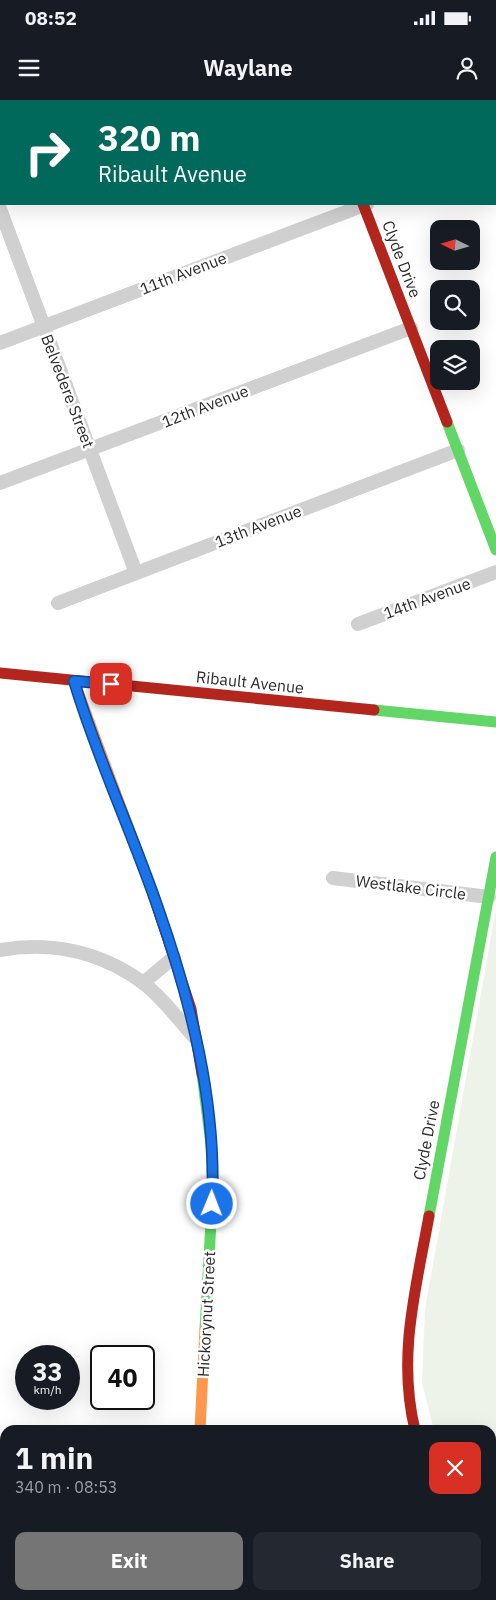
<!DOCTYPE html>
<meta charset="utf-8">
<style>
:root{--surface:#171b24;--page:#242831;--text:#f1f3f6;--muted:#9ea1a6;--accent:#757575}
body{margin:0;font-family:"IBM Plex Sans",sans-serif;background:var(--page);color:var(--text);height:100vh;display:flex;flex-direction:column;font-size:19px;white-space:nowrap}
*{box-sizing:border-box;margin:0}
p{font-size:16px;color:var(--muted)}
.icon{flex:none;width:28px;height:28px;fill:none;stroke:currentColor;stroke-width:2;stroke-linecap:round;stroke-linejoin:round}
.map{position:relative;flex:1;overflow:hidden}
.details{position:absolute;left:0px;top:1325px;width:496px;height:175px;display:flex;flex-direction:column;background:var(--surface);border-radius:15px 15px 0 0;box-shadow:0 5px 20px #0002}
.details>*{flex:none}
.hud{position:absolute;left:0px;top:0px;width:496px;height:105px;box-shadow:0 5px 20px #0002;background:#00695c;color:#fff;overflow:hidden}
.needle{width:32px;rotate:275deg}
.tools{position:absolute;left:430px;top:120px;display:grid;gap:10px}
.tools a{display:grid;place-items:center;width:50px;height:50px;border-radius:10px;background:var(--surface);box-shadow:0 5px 20px #0002;font-size:25px}
.speed{position:absolute;left:15px;top:1245px;display:flex;gap:10px;font-size:25px;font-weight:700;text-align:center}
.speed>*{display:grid;place-content:center;width:65px;height:65px;border-radius:50%;background:var(--surface);box-shadow:0 5px 20px #0002;line-height:1}
.speed small{font-size:12px;font-weight:400}
.speed .limit{border:2px solid #111;border-radius:8px;background:#fff;color:#111}
.pin{position:absolute;display:grid;place-items:center;width:42px;height:42px;color:#fff;margin:-21px;border-radius:10px;box-shadow:0 2px 8px #0006}
.me{position:absolute;width:55px;margin:-28px;rotate:1deg;stroke-linejoin:round;filter:drop-shadow(0 0 4px #0008)}
.turn{display:flex;align-items:center;gap:18px;height:105px;padding:0 15px;font-size:22px}
.turn .icon{width:65px;height:65px;stroke-width:2.5}
.turn b{display:block;font-size:35px;line-height:42px}
.round{display:grid;place-items:center;flex:none;width:52px;height:52px;border-radius:10px;background:var(--page)}
.overview{display:flex;align-items:center;justify-content:space-between;height:85px;padding:0 15px}
h1{font-size:30px;font-weight:800;line-height:38px}
.action{display:flex;gap:10px;margin-top:auto;padding:10px 15px}
.action a{flex:1;height:58px;border-radius:10px;background:var(--accent);color:#fff;font-size:20px;font-weight:800;line-height:58px;text-align:center}
.action a+a{background:var(--page);color:var(--text)}
.status{display:flex;justify-content:space-between;align-items:center;height:35px;padding:0 25px;background:var(--surface);direction:ltr}
.status svg{height:14px;fill:currentColor}
header{display:flex;justify-content:space-between;align-items:center;height:65px;padding:0 15px;background:var(--surface);font-size:22px;font-weight:800}
.map>svg:first-child{display:block}
.green{fill:#eef3ea}
.lines{fill:none;stroke-linecap:round;stroke-linejoin:round}
.street{stroke:#d0d0d0;stroke-width:14}
.fast{stroke:#63d668;stroke-width:11}
.slow{stroke:#ff974d;stroke-width:11}
.jam{stroke:#b3261e;stroke-width:11}
.route-casing{stroke:#114b97;stroke-width:12}
.route{stroke:#1a73e8;stroke-width:9}
.labels{text-anchor:middle;stroke-width:5;stroke-linejoin:round;paint-order:stroke}
.street-label{font-size:16px;fill:#2b2b2b;stroke:#fff}
</style>
<div class="status"><b>08:52</b><svg viewBox="0 0 49 12"><path d="M0 12V9h3v3zM5 12V6h3v6zM10 12V3h3v9zM15 12V0h3v12zM26 1h20v11H26zM47 4h2v5h-2z"/></svg></div>
<header><svg class="icon" aria-label="menu" viewBox="0 0 24 24"><path d="M4 6h16M4 12h16M4 18h16"/></svg>Waylane<svg class="icon" aria-label="person" viewBox="0 0 24 24"><circle cx="12" cy="8" r="4"/><path d="M4 21q1-7 8-7t8 7"/></svg></header>
<div class="map">
<svg width="496" height="1500" viewBox="0 0 496 1500">
<rect width="100%" height="100%" fill="#fff"/>
<g class="green">
<polygon points="496,809 496,1445 491,1438 491,1330 434,1330 422,1283 425,1209"/>
<polygon points="491,1476 496,1482 496,1500 287,1500 287,1495 491,1495"/>
</g>
<g class="lines">
<g class="street">
<polyline points="263,1 266,0"/>
<polyline points="495,56 496,55"/>
<polyline points="0,109 136,473"/>
<polyline points="0,243 367,104"/>
<polyline points="0,383 411,228"/>
<polyline points="58,503 458,350"/>
<polyline points="358,524 496,472"/>
<polyline points="333,778 489,797"/>
<path d="M0 850C51 841 100 852 142 882 162 897 178 919 195 938"/>
<polyline points="143,883 174,857"/>
<polyline points="190,1500 191,1495"/>
</g>
<g class="fast">
<polyline points="447,322 496,450"/>
<polyline points="374,610 496,622"/>
<polyline points="202,974 211,1044 213,1086 205,1229"/>
<polyline points="429,1116 496,757"/>
<polyline points="491,1457 496,1463"/>
</g>
<g class="slow">
<polyline points="324,0 325,1"/>
<polyline points="74,581 152,791"/>
<polyline points="200,1330 205,1229"/>
</g>
<g class="jam">
<polyline points="363,104 447,322"/>
<polyline points="0,573 374,610"/>
<polyline points="152,791 191,909 202,974"/>
<path d="M415 1330C397 1257 416 1188 429 1116"/>
</g>
</g>
<g class="lines">
<g class="route-casing">
<path id="route" d="M111 584 74 581C97 658 132 732 158 808 191 902 217 1003 212 1104"/>
</g>
<use href="#route" class="route"/>
</g>
<g class="labels">
<g class="street-label">
<text transform="translate(402 159) rotate(69)" y="6">Clyde Drive</text>
<text transform="translate(183 173) rotate(-21)" y="6">11th Avenue</text>
<text transform="translate(68 291) rotate(69)" y="6">Belvedere Street</text>
<text transform="translate(205 306) rotate(-21)" y="6">12th Avenue</text>
<text transform="translate(258 426) rotate(-21)" y="6">13th Avenue</text>
<text transform="translate(427 498) rotate(-20)" y="6">14th Avenue</text>
<text transform="translate(250 582) rotate(6)" y="6">Ribault Avenue</text>
<text transform="translate(411 787) rotate(7)" y="6">Westlake Circle</text>
<text transform="translate(426 1040) rotate(-79)" y="6">Clyde Drive</text>
<text transform="translate(206 1214) rotate(-87)" y="6">Hickorynut Street</text>
</g>
</g>
</svg>
<div class="tools">
<a><svg class="needle" viewBox="-14 -14 28 28"><path d="M0-13l5 13h-10z" fill="#e53935"/><path d="M0 13l5-13h-10z" fill="#9ea1a6"/></svg></a>
<a><svg class="icon" aria-label="search" viewBox="0 0 24 24"><circle cx="10" cy="10" r="6"/><path d="M15 15l6 6"/></svg></a>
<a><svg class="icon" aria-label="layers" viewBox="0 0 24 24"><path d="M12 4l9 5-9 5-9-5zM3 14l9 5 9-5"/></svg></a>
</div>
<div class="speed"><div>33<small>km/h</small></div><div class="limit">40</div></div>
<div class="pin" style="left:111px;top:584px;background:#d93025"><svg class="icon" aria-label="arrive" viewBox="0 0 24 24"><path d="M6 21V4h12l-3 4 3 4H6"/></svg></div>
<svg class="me" style="left:212px;top:1104px" viewBox="-20 -20 40 40"><circle r="17" fill="#1a73e8" stroke="#fff" stroke-width="3"/><path d="M0-11L8 9 0 5-8 9z" fill="#fff"/></svg>
<div class="hud">
<div class="turn"><svg class="icon" aria-label="right" viewBox="0 0 24 24"><path d="M7 20v-9h11M14 6l5 5-5 5"/></svg><div><b>320 m</b>Ribault Avenue</div></div>
</div>
<section class="details">
<div class="overview"><div><h1>1 min</h1><p>340 m · 08:53</p></div><a class="round" style="background:#d93025;color:#fff"><svg class="icon" aria-label="close" viewBox="0 0 24 24"><path d="M6 6l12 12M18 6L6 18"/></svg></a></div>
<div class="action"><a>Exit</a><a>Share</a></div>
</section>
</div>
